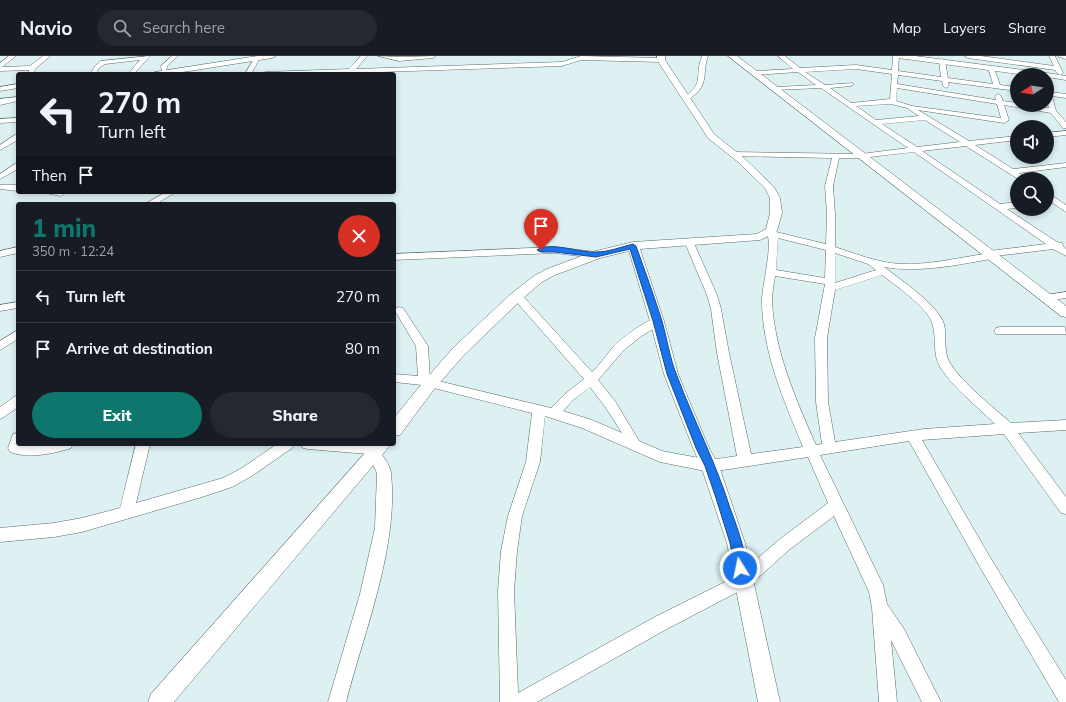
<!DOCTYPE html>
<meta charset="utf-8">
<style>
:root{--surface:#171b24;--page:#242831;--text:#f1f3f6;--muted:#9ea1a6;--line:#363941;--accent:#0f766e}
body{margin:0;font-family:Mulish,sans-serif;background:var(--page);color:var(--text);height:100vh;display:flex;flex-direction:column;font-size:15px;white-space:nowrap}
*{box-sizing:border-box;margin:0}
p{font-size:13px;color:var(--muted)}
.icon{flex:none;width:22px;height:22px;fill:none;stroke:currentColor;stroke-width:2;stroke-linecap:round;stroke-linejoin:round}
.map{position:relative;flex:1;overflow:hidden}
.details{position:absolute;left:16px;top:146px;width:380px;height:244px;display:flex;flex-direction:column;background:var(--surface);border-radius:4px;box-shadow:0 2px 6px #0003}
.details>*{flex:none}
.top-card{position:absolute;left:16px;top:16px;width:380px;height:122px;border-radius:4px;box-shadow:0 2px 6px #0003;background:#171b24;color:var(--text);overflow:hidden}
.needle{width:26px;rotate:258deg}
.buttons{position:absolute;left:1010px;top:12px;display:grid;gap:8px}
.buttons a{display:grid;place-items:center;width:44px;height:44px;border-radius:50%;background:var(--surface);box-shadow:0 2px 6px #0003;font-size:20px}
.pin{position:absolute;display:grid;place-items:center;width:34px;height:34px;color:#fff;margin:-41px -17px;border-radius:50% 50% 50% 0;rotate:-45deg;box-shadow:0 0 4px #0007}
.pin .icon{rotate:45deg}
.me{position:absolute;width:44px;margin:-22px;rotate:350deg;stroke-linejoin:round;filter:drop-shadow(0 0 3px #0008)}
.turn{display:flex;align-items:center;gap:14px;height:84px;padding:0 16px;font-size:18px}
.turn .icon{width:52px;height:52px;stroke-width:2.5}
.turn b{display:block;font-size:28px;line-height:34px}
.then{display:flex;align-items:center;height:38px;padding:0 16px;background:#0003;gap:8px;font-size:15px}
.round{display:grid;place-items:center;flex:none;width:42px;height:42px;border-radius:21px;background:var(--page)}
.summary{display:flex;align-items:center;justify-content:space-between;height:68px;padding:0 16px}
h1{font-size:24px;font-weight:800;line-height:30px;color:var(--accent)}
.button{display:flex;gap:8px;margin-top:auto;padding:8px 16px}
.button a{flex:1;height:46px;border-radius:24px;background:var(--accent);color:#fff;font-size:16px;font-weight:800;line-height:46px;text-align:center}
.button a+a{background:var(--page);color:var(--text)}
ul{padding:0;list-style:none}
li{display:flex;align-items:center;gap:12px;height:52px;padding:0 16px;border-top:1px solid var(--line)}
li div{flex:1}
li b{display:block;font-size:15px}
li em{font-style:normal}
header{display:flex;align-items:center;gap:24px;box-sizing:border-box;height:56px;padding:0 20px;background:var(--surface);border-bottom:1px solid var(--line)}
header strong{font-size:19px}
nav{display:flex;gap:22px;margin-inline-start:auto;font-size:14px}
.search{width:280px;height:36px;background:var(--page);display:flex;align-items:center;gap:10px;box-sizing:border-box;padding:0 14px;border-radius:22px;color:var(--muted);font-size:15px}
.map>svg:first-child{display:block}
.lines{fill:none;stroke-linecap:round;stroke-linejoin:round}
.minor-casing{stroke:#5a6b6c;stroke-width:1}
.tertiary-casing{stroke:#5a6b6c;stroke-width:1}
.minor{fill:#fff;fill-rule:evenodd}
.tertiary{fill:#fff;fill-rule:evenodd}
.route{fill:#1a73e8;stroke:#114b97}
</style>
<header>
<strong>Navio</strong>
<div class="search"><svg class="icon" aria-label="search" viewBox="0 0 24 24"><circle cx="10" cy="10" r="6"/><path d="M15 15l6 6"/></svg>Search here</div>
<nav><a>Map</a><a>Layers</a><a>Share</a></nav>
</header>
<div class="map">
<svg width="1066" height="646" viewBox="0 0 1066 646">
<rect width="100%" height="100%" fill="#ddf1f2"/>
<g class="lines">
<g class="minor-casing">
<g id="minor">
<polygon points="9,0 16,0 2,11 30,10 43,0 50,0 35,13 34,18 28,18 29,14 0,15 0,7"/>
<polygon points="150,0 134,18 128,18 140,4 105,8 99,12 96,18 90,18 95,10 101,5"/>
<polygon points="172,0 178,0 167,10 166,17 162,17 161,10"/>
<polygon points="361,0 367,0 356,13 562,6 581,0 661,2 664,4 661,6 581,4 562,10 319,18 262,18 265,16 349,13"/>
<polygon points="378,0 399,1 436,0 433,2 399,5"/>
<path d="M702 0H708C702 16 709 29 693 40 690 43 689 44 685 43V41C705 26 694 20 702 0Z"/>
<path d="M778 0H785L800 12 856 9 892 14 893 0H899L898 15 941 21 939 5 942 3 945 5 948 22 993 28 988 12 991 10 994 12 1000 29 1017 31V35L948 26 949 30 946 32 943 30 942 25 898 19 897 28 996 44 995 40 998 38 1001 40 1003 45 1017 47V49L1049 52 1047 45V31L1049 32 1051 36 1066 38V42L1052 40 1056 55 1066 66V72H1063L1051 57 1004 49 1009 64 1004 67 918 54 969 85 1017 80V84L975 89 1013 113 1066 107V111L1019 117 1028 123H1018L966 90 922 95 1000 148 1017 146V152L1007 153 1057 186 1062 187 1063 190 1066 193V200L1053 193 996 200 991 203C956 209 920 217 884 211 900 223 939 250 944 268 947 280 943 296 950 307 963 328 992 350 1011 367L1066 364V374L1018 377 1066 441V458L1061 457 1004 378 922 384 991 503 1066 624V646H1059L981 513 909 385 820 399 883 529 887 548 904 573 941 646H922L891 584 897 646H879L872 552 869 536 834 460 790 493 749 530 665 574 537 646H500L498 535 501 495 508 460 526 406 532 357 422 329 394 326V318L418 320 416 290 394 253 399 251 403 252 428 290 430 323 551 352 565 338 584 323 513 242 512 240 513 238H521L592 316C600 309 606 299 614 290 622 282 650 260 661 262L662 265 661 268 640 281 623 295 598 324 615 345 639 385 662 395 710 404 737 400 717 297 711 253 707 239 685 187 690 184 693 185 717 239 721 253 729 297 751 398 803 391C784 345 762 295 762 244 762 229 774 187 766 175L771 172 774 173 776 176 826 188 827 158 825 130 832 102 733 100 729 98 733 96 861 98 908 92 821 32 775 34 774 33 777 31 816 29 798 16 755 19 752 17 755 15 793 13ZM856 13 892 18 890 43 851 47 830 32 851 30 853 29V27L825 29 805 16ZM897 32 997 48 1001 62 912 50 896 45ZM891 48 907 52 919 60 876 64 856 50ZM925 64 960 86 917 91 882 68ZM914 96 1046 188 989 195 984 198C957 202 929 209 901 208 879 207 856 198 835 191V158L833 130 839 102H861ZM778 182 826 194 825 222 776 214ZM835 197 868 208 876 214 835 227ZM882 219C894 228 928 252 932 267 937 281 932 297 940 311 954 333 977 350 995 368L924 373 835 386 828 346 827 282 835 234ZM775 220 825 228 815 282 816 346 822 388 816 389C796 344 774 294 772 244 772 236 774 228 775 220ZM590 331 606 352 622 377 592 364 563 355 573 344ZM545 360 582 372 660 406 710 416 808 401 828 447 780 483 737 520 653 562 518 637 514 535 517 495 522 460 540 406Z"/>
<polygon points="965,0 981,0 1054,10 1049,0 1055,0 1063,17 1060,19 1058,18 1055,14 968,2"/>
<polygon points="1058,0 1066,0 1066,3 1059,1"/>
<polygon points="255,1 260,2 251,18 245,18"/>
<polygon points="18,28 18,32 0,35 0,31"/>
<polygon points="18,62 18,66 0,67 0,63"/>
<polygon points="1066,75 1066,79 1047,81 1047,77"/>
<polygon points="15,79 18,79 18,84 0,94 0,89"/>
<polygon points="15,108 18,108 18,113 0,123 0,118"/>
<polygon points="0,129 18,129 18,135 0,133"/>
<polygon points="49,136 65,136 65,137 61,140 50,138"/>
<polygon points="166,136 176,136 156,148 145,148"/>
<polygon points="1047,136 1066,149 1066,156 1047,143"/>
<polygon points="18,191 18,197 0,201 0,195"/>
<polygon points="555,191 596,196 601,199 596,202 555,197 394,204 394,198"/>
<polygon points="1066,236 1066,242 1046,245 1041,242 1046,239"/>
<polygon points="18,246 18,252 0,255 0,249"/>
<polygon points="1000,271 1065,271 1066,278 996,278 994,275 996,272"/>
<polygon points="18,274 18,283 0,294 0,285"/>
<polygon points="18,339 18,351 4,361 0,363 0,351 14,341"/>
<path d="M18 377V388H73L71 392C53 398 28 403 10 396L8 392 13 378Z"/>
<polygon points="136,388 150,388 136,447 223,422 242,412 277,388 294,388 292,392 252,420 232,431 202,441 82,476 54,481 0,486 0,472 54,467 82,462 120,452"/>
<path d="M301 388 379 389 384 390 386 394 382 399C386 404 390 410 391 417 399 490 364 576 346 646H328L360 538 375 472 377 417 368 398 308 393 303 392Z"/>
</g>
</g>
<g class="tertiary-casing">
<g id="tertiary">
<polygon points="258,0 276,0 272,2 170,18 151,18 155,16"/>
<polygon points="657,0 665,0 665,4 714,78 744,102 774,131 780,142 782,157 777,175 775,177 760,184 640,193 664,265 678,318 709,392 719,410 745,487 780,646 758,646 727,487 701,410 693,392 664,318 650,265 629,195 600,202 555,219 542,226 522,243 464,299 435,332 400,379 394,380 394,362 425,324 454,291 512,237 534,220 547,213 592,196 633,186 757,178 766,173 770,157 770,142 765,132 738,106 708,82 657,4"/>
<polygon points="728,0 737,0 1066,250 1066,261 1061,260"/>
<polygon points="894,0 915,0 1047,17 1066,20 1066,24 1047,21 1047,19 1026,19 898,2"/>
<polygon points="18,41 18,45 0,49 0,43"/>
<polygon points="373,388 391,388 174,646 148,646 151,638"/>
</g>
</g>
<use href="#minor" class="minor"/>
<use href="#tertiary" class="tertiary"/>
</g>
<path class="route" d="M633 188 636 190C645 215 654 240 662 265 667 283 670 303 677 320 694 365 716 407 730 452 735 465 750 505 745 516L740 518 736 516 730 487 716 442 705 410 696 392 667 318 653 265 630 193 596 201 555 196H541L537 194C549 185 581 197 596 196 608 196 621 191 633 188Z"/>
</svg>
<div class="buttons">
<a><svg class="needle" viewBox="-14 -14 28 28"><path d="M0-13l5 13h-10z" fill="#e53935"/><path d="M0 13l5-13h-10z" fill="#9ea1a6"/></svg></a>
<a><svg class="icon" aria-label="sound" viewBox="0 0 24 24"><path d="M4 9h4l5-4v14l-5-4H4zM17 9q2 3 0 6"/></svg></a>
<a><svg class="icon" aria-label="search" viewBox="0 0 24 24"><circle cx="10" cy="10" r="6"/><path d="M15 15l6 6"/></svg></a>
</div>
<div class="pin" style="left:541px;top:194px;background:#d93025"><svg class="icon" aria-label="arrive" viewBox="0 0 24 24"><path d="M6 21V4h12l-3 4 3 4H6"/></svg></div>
<svg class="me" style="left:740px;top:512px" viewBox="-20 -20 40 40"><circle r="17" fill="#1a73e8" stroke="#fff" stroke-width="3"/><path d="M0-11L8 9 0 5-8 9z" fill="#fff"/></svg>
<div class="top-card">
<div class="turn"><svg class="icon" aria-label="left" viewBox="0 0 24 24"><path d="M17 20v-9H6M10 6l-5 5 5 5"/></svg><div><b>270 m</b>Turn left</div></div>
<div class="then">Then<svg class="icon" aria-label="arrive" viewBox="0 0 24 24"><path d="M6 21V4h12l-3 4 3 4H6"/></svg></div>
</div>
<section class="details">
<div class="summary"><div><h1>1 min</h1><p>350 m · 12:24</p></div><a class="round" style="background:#d93025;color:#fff"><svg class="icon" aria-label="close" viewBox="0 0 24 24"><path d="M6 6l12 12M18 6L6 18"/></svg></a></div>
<ul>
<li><svg class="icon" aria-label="left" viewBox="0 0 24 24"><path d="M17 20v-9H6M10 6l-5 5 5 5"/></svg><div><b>Turn left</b></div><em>270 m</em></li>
<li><svg class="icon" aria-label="arrive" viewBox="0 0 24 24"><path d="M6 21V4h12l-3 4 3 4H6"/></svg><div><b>Arrive at destination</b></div><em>80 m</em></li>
</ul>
<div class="button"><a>Exit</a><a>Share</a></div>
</section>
</div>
